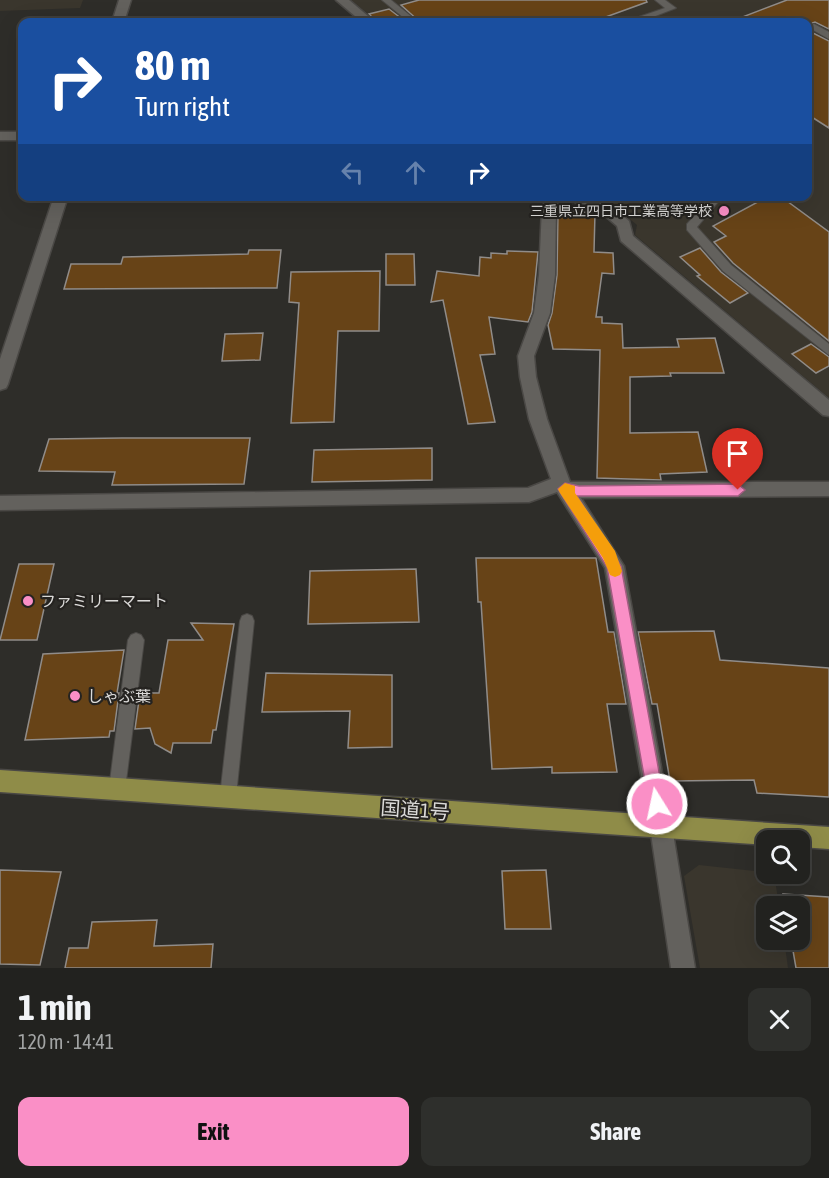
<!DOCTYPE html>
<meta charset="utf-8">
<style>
:root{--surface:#22221f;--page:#2e2f2c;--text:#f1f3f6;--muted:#a2a4a4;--line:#3f3f3d;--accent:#fa8fc6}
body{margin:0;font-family:"Asap Condensed","Noto Sans JP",sans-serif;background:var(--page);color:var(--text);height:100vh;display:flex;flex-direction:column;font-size:22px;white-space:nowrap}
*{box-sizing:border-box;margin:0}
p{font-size:20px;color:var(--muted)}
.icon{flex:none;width:33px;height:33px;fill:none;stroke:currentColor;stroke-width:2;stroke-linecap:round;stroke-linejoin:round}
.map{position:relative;height:968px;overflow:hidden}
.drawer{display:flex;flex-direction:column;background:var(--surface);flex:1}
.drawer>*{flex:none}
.hud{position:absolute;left:18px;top:18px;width:794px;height:183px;border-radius:12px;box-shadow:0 6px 24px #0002,0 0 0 2px var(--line);background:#1a4fa0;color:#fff;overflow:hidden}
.controls{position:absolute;left:756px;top:830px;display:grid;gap:12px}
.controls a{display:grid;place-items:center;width:54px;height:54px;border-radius:12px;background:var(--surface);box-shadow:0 6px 24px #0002,0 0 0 2px var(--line);font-size:30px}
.pin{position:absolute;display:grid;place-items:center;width:51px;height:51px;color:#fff;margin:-62px -26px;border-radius:50% 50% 50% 0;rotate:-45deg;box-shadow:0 0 6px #0007}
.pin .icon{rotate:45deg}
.me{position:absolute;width:66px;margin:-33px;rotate:350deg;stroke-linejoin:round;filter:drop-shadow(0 0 4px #0008)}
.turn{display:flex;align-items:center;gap:21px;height:126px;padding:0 18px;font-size:27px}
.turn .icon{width:78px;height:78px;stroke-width:2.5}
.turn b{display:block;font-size:42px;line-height:51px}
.lanes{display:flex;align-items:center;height:57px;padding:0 18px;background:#0003;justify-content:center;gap:30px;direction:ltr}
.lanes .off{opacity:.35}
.round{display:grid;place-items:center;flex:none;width:63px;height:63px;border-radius:12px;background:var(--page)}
.summary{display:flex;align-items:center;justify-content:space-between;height:102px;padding:0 18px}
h1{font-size:36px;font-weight:700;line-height:45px}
.primary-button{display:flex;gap:12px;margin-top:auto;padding:12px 18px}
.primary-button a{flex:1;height:69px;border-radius:12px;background:var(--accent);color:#111;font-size:24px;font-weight:700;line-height:69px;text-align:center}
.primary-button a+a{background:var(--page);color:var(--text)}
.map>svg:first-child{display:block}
.built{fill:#3a362d}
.building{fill:#674317;stroke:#908c89;stroke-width:1.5}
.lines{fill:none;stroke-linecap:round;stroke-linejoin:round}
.service-casing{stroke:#4a4845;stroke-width:2}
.minor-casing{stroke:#4a4845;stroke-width:3}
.tertiary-casing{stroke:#4a4845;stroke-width:3}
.trunk-casing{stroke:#4a4845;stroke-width:3}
.service{fill:#63615d;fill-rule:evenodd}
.minor{fill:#63615d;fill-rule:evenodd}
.tertiary{fill:#63615d;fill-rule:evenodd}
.trunk{fill:#8f8c48;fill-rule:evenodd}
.route{fill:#fa8fc6;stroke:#a25d81;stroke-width:1.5}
.slow{fill:#f59e0b}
.poi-dot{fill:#fa8fc6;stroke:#252320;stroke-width:2}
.labels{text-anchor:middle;stroke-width:4.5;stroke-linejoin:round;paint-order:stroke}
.far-poi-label{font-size:14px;fill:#dbdad8;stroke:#252320;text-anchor:end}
.poi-label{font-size:16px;fill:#dbdad8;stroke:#252320;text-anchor:start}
.near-street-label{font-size:20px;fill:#dbdad8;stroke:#252320}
</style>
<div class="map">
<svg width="829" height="968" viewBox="0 0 829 968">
<rect width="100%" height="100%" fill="#2e2d29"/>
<g class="built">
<polygon points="0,0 83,0 80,8 0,11"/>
<polygon points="351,0 829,0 829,398 635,235 637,225 603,197 807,196 807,22 378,22"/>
<polygon points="699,865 774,873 779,906 766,906 766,939 784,939 788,968 700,968 684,876"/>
</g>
<g class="building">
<polygon points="419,0 646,0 647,2 592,22 420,22 401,5"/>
<polygon points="787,0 829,0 829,29 815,22 807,25 807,22 733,22 732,21"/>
<polygon points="389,9 406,22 377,22 369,14"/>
<polygon points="813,33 829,41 829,128 807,114 807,35"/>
<polygon points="769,196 780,196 829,232 829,341 733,263 714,242 726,236 713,226"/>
<polygon points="558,210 595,213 594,252 613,253 614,274 602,273 596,317 602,317 602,323 622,324 623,348 679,347 677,339 715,338 724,373 670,373 671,376 630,377 630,433 698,432 707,472 660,474 661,480 597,478 600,350 553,349 548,325 552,313 557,275"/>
<polygon points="700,248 721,272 748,293 730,303 697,276 700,275 680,257"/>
<polygon points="249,250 281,250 277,288 64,289 71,264 121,264 123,257 248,254"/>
<polygon points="507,251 538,252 532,312 528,322 489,317 495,354 480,355 495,422 468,424 443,300 431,302 437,271 479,276 480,257 491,258 491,253 507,254"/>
<polygon points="386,254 414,254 415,285 386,285"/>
<polygon points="380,271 379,331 338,331 334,422 291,423 299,303 289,302 291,272"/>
<polygon points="263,333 260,360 222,361 225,334"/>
<polygon points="811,344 829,357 829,366 816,373 792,354"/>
<polygon points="122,438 250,438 244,484 112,485 115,472 39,471 49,439"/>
<polygon points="432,448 432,480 312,482 314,450"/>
<polygon points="476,558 596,558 608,632 614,632 626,704 607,704 617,772 552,773 552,767 492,769 481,602 478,602"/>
<polygon points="19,564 54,564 37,640 0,640"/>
<polygon points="416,569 419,622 308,624 310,571"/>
<polygon points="191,623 234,624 216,730 213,730 211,743 173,743 171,753 155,744 150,728 135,729 140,693 159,693 168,640 203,640"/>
<polygon points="714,631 720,660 829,668 829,797 757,793 754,780 670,781 657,704 652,704 638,632"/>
<polygon points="124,650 117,693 119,693 114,731 110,731 109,737 25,740 43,654"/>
<polygon points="266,673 392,675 392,747 348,748 350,711 262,712"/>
<polygon points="0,870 61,872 40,965 0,964"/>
<polygon points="546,870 551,929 505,929 502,871"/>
<polygon points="783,894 829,897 829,968 796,968 791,939 800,939 800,906 785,906"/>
<polygon points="157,920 154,946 213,944 211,968 65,968 69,948 88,948 92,922"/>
</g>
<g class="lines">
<g class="service-casing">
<g id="service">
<polygon points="382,0 391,0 418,22 409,22"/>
<polygon points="655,0 665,0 676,8 640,22 629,22 630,20 665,8"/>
<polygon points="814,24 829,32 829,39 813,30 807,33 807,27"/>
<polygon points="701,196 713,196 718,202 697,227 731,265 829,344 829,355 723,271 687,230 687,224 707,202"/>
<polygon points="247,614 252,616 254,621 236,796 234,802 228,804 222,802 220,796 240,621 242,616"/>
<polygon points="136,633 141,635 144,640 125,789 123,795 117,797 111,795 109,789 128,640 131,635"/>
</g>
</g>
<g class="minor-casing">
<g id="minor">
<polygon points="336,0 349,0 375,22 362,22"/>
<rect x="0" y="132" width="22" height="8"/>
<polygon points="549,196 564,196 556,207 555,275 550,313 534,356 536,377 547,419 570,482 829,482 829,496 581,498 624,566 672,827 695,968 671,968 650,827 605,568 557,492 529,502 0,510 0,496 528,488 551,479 529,419 520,377 518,356 534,313 539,275 542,207"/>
<polygon points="570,196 602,198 629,221 633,236 829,400 829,416 823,415 621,241 617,226 593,205 575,202"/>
</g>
</g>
<g class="tertiary-casing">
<g id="tertiary">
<polygon points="119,0 131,0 124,22 112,22"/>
<polygon points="54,196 68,196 8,384 6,388 0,390 0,359"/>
</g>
</g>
<g class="trunk-casing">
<polygon id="trunk" points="0,770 829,827 829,849 800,847 800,840 766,840 766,845 0,792"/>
</g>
<use href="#service" class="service"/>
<use href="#minor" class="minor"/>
<use href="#tertiary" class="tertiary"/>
<use href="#trunk" class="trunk"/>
</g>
<polygon class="route" points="565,483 579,486 738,484 745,490 738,496 577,496 621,566 665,804 663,810 657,813 651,810 649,804 607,567 558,489"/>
<polygon class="slow" points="565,483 575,486 575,493 615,551 622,571 620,575 615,577 610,575 603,558 560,493 558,489"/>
<g class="poi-dot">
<circle cx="724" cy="211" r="6"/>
<circle cx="28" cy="601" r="6"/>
<circle cx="75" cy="696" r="6"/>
</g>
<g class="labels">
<g class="far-poi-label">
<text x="712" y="216">三重県立四日市工業高等学校</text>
</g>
<g class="poi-label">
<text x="40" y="607">ファミリーマート</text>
<text x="87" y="702">しゃぶ葉</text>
</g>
<g class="near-street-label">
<text transform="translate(415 810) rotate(4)" y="7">国道1号</text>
</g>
</g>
</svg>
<div class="controls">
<a><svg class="icon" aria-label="search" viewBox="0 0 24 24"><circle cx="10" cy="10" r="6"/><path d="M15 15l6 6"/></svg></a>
<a><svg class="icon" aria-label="layers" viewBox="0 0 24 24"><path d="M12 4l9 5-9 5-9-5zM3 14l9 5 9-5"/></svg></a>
</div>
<div class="pin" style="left:738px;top:490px;background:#d93025"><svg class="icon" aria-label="arrive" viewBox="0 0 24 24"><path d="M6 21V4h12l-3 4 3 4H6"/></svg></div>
<svg class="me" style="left:657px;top:804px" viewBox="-20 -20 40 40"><circle r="17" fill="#fa8fc6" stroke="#fff" stroke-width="3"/><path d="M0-11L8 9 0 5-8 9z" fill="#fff"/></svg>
<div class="hud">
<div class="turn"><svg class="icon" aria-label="right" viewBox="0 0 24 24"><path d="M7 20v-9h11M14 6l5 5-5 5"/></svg><div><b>80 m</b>Turn right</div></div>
<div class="lanes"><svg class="icon off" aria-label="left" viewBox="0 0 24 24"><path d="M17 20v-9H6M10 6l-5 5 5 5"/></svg><svg class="icon off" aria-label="ahead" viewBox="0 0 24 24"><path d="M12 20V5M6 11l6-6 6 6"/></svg><svg class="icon" aria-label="right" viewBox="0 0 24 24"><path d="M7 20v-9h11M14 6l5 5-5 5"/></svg></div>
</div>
</div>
<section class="drawer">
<div class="summary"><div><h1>1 min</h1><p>120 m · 14:41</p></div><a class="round"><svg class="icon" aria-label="close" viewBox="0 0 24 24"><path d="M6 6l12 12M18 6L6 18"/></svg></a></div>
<div class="primary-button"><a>Exit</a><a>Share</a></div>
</section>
